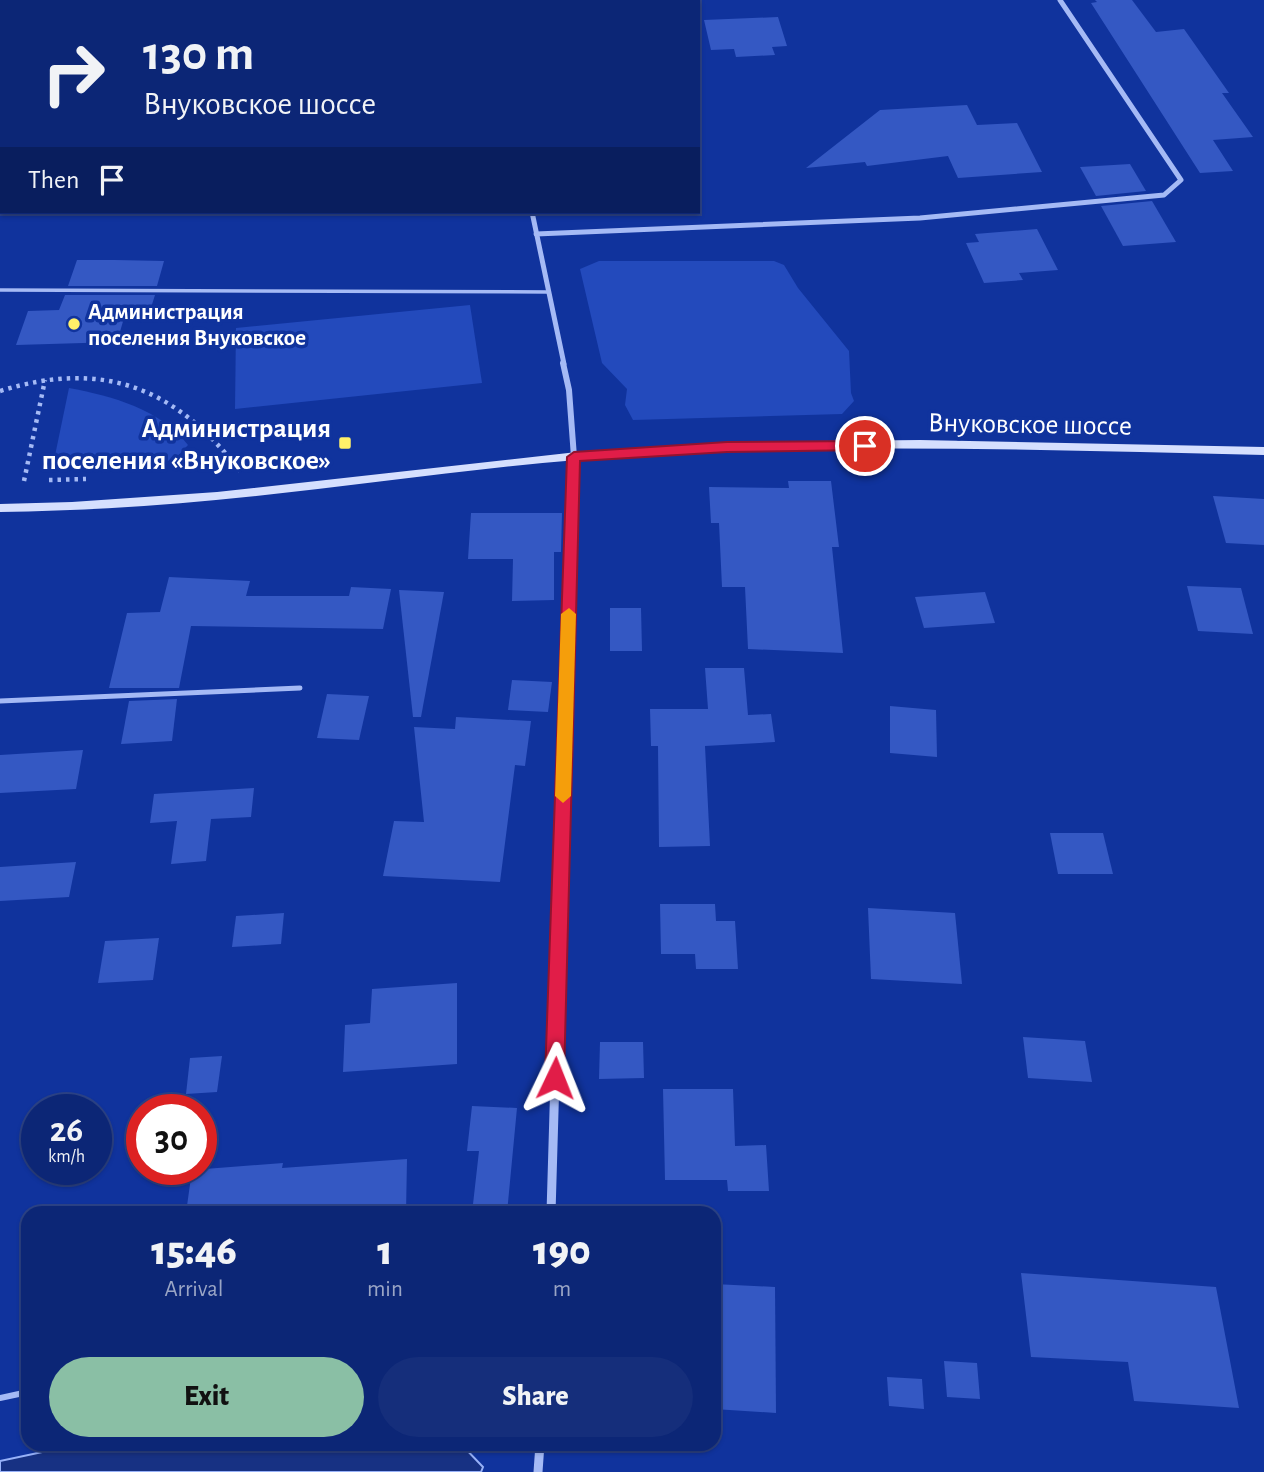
<!DOCTYPE html>
<meta charset="utf-8">
<style>
:root{--surface:#0c2676;--page:#152e7b;--text:#f1f3f6;--muted:#9aa5c5;--line:#2c4388;--accent:#8abfa5}
body{margin:0;font-family:"Alegreya Sans",sans-serif;background:var(--page);color:var(--text);height:100vh;display:flex;flex-direction:column;font-size:26px;white-space:nowrap}
*{box-sizing:border-box;margin:0}
p{font-size:23px;color:var(--muted)}
.icon{flex:none;width:38px;height:38px;fill:none;stroke:currentColor;stroke-width:2;stroke-linecap:round;stroke-linejoin:round}
.map{position:relative;flex:1;overflow:hidden}
.details{position:absolute;left:21px;top:1206px;width:700px;height:245px;display:flex;flex-direction:column;background:var(--surface);border-radius:21px;box-shadow:0 2px 5px #0004,0 0 0 2px var(--line)}
.details>*{flex:none}
.top-card{position:absolute;left:0px;top:0px;width:700px;height:214px;box-shadow:0 2px 5px #0004,0 0 0 2px var(--line);background:#0c2676;color:var(--text);overflow:hidden}
.speed{position:absolute;left:21px;top:1094px;display:flex;gap:14px;font-size:35px;font-weight:700;text-align:center}
.speed>*{display:grid;place-content:center;width:91px;height:91px;border-radius:50%;background:var(--surface);box-shadow:0 2px 5px #0004,0 0 0 2px var(--line);line-height:1}
.speed small{font-size:18px;font-weight:400}
.speed .limit{border:10px solid #d22;background:#fff;color:#111}
.pin{position:absolute;display:grid;place-items:center;width:60px;height:60px;color:#fff;margin:-30px;border:4px solid #fff;border-radius:50%;box-shadow:0 2px 7px #0007}
.me{position:absolute;width:77px;margin:-38px;rotate:2deg;stroke-linejoin:round;filter:drop-shadow(0 0 5px #0008)}
.turn{display:flex;align-items:center;gap:24px;height:147px;padding:0 28px;font-size:32px}
.turn .icon{width:91px;height:91px;stroke-width:2.5}
.turn b{display:block;font-size:49px;line-height:60px}
.then{display:flex;align-items:center;height:66px;padding:0 28px;background:#0003;gap:14px;font-size:26px}
.eta{display:flex;justify-content:space-evenly;align-items:center;height:119px;text-align:center}
.eta b{font-size:42px;font-weight:800;line-height:49px}
.action{display:flex;gap:14px;margin-top:auto;padding:14px 28px}
.action a{flex:1;height:80px;border-radius:42px;background:var(--accent);color:#111;font-size:28px;font-weight:800;line-height:80px;text-align:center}
.action a+a{background:var(--page);color:var(--text)}
.map>svg:first-child{display:block}
.green{fill:#234abc}
.water{fill:#173183;stroke:#97b1f8;stroke-width:2}
.building{fill:#3458c3}
.lines{fill:none;stroke-linecap:round;stroke-linejoin:round}
.path{stroke:#a5baf5;stroke-width:4.5;stroke-dasharray:3.5 5;stroke-linecap:butt}
.lane-far2{stroke:#a5baf5;stroke-width:3.5}
.lane-far1{stroke:#a5baf5;stroke-width:5}
.lane{stroke:#a5baf5;stroke-width:6}
.street-far2{stroke:#a5baf5;stroke-width:5}
.street-far1{stroke:#a5baf5;stroke-width:6}
.street{stroke:#a5baf5;stroke-width:9}
.secondary{fill:#d5dffe;fill-rule:evenodd}
.route{fill:#e11d48;stroke:#92132f;stroke-width:2}
.slow{fill:#f59e0b}
.poi-dot{fill:#fff069;stroke:#10339d;stroke-width:2.5}
.labels{text-anchor:middle;stroke-width:7;stroke-linejoin:round;paint-order:stroke}
.far-poi-label{font-size:23px;font-weight:bold;fill:#fff;stroke:#10339d;text-anchor:start}
.street-label{font-size:28px;fill:#fff;stroke:#10339d}
.poi-label{font-size:28px;font-weight:bold;fill:#fff;stroke:#10339d;text-anchor:end}
</style>
<div class="map">
<svg width="1264" height="1472" viewBox="0 0 1264 1472">
<rect width="100%" height="100%" fill="#10339d"/>
<g class="green">
<polygon points="599,261 774,261 784,265 798,288 849,351 851,393 854,401 842,414 633,420 625,405 627,389 602,363 580,269"/>
<polygon points="470,305 482,383 235,409 236,328"/>
<path d="M69 388C112 396 160 409 188 445L174 460 91 470H52Z"/>
</g>
<polygon class="water" points="80,1444 461,1444 483,1467 481,1472 0,1472 0,1461"/>
<g class="building">
<polygon points="1095,0 1132,0 1156,32 1184,29 1229,93 1222,93 1253,137 1213,140 1233,171 1200,173 1091,3 1097,2"/>
<polygon points="778,17 787,46 772,47 775,55 736,57 734,49 711,50 704,20"/>
<polygon points="967,105 977,125 1017,123 1042,172 958,178 948,156 867,166 865,162 806,168 880,110"/>
<polygon points="1130,164 1146,191 1096,196 1080,167"/>
<polygon points="1152,201 1176,242 1123,246 1101,206"/>
<polygon points="1037,229 1058,270 1019,273 1023,280 984,283 966,243 979,242 975,234"/>
<polygon points="77,260 115,260 164,261 157,286 68,286"/>
<polygon points="65,295 155,295 148,317 124,318 117,342 16,345 28,311 59,310"/>
<polygon points="788,481 831,481 839,547 832,547 843,653 748,649 745,587 722,587 719,523 711,523 709,487 789,488"/>
<polygon points="1213,496 1264,499 1264,545 1226,543"/>
<polygon points="471,513 562,513 561,552 554,552 554,600 512,601 513,559 468,559"/>
<polygon points="169,577 250,581 246,596 349,596 351,587 391,589 383,629 191,626 179,688 109,688 127,613 160,612"/>
<polygon points="1187,586 1241,588 1253,634 1198,631"/>
<polygon points="399,590 444,592 421,717 413,717"/>
<polygon points="985,592 995,623 924,628 915,597"/>
<polygon points="610,608 641,608 642,651 610,651"/>
<polygon points="705,668 744,668 748,715 771,714 775,742 705,746 710,846 659,847 658,746 651,746 650,709 708,709"/>
<polygon points="512,680 552,682 548,712 508,710"/>
<polygon points="327,694 369,696 359,740 317,738"/>
<polygon points="177,699 172,741 121,744 129,701"/>
<polygon points="890,706 936,710 937,757 890,753"/>
<polygon points="456,717 531,721 525,766 515,765 500,882 383,876 394,821 424,822 414,727 455,729"/>
<polygon points="83,750 76,789 0,793 0,755"/>
<polygon points="254,788 251,817 211,819 206,861 171,864 177,821 150,823 154,794"/>
<polygon points="1050,833 1103,833 1113,874 1058,874"/>
<polygon points="76,862 69,897 0,901 0,867"/>
<polygon points="660,904 715,904 716,921 735,921 738,969 696,969 695,954 661,954"/>
<polygon points="868,908 955,913 962,984 871,979"/>
<polygon points="284,913 281,944 232,947 236,916"/>
<polygon points="159,938 153,980 98,983 105,941"/>
<polygon points="457,983 457,1064 343,1072 345,1025 370,1023 372,989"/>
<polygon points="1023,1037 1085,1041 1092,1082 1028,1078"/>
<polygon points="600,1042 643,1042 644,1078 599,1079"/>
<polygon points="222,1056 217,1092 186,1094 190,1058"/>
<polygon points="663,1089 733,1089 735,1146 766,1145 769,1191 728,1191 727,1180 665,1180"/>
<polygon points="472,1106 517,1108 507,1213 472,1213 479,1151 467,1151"/>
<polygon points="407,1159 406,1213 186,1213 192,1170 283,1163 282,1168"/>
<polygon points="1021,1273 1216,1287 1239,1408 1134,1401 1128,1362 1031,1357"/>
<polygon points="714,1284 775,1287 776,1413 714,1409"/>
<polygon points="944,1361 977,1363 980,1399 947,1397"/>
<polygon points="887,1377 922,1379 924,1409 889,1406"/>
</g>
<g class="lines">
<g class="path">
<path d="M0 391C103 359 175 387 240 471"/>
<polyline points="49,480 86,479"/>
<polyline points="24,481 45,380"/>
</g>
<polyline class="lane-far2" points="0,290 549,292"/>
<polyline class="lane-far1" points="0,701 300,688"/>
<polyline class="lane" points="0,1398 28,1392"/>
<g class="street-far2">
<polyline points="532,212 564,364"/>
<polyline points="536,234 920,218 1164,195 1181,180 1060,0"/>
</g>
<polyline class="street-far1" points="562,843 574,457 569,390 563,363"/>
<g class="street">
<polyline points="551,1213 562,841"/>
<polyline points="538,1472 540,1444"/>
</g>
<path class="secondary" d="M920 440 1264 447V455C1035 450 805 441 577 460 456 470 336 489 216 500 144 507 72 511 0 512V504L72 502 217 492 577 452 748 442Z"/>
</g>
<polygon class="route" points="865,441 871,446 865,450 727,452 580,461 564,1078 561,1084 555,1087 548,1084 545,1078 567,457 574,452 727,442"/>
<polygon class="slow" points="569,608 576,614 571,796 563,803 555,796 561,614"/>
<g class="poi-dot">
<circle cx="74" cy="324" r="7"/>
<rect x="338" y="436" width="14" height="14" rx="3.5"/>
</g>
<g class="labels">
<g class="far-poi-label">
<text x="88" y="319">Администрация<tspan x="88" dy="26">поселения Внуковское</tspan></text>
</g>
<g class="street-label">
<text transform="translate(1030 423) rotate(1)" y="10">Внуковское шоссе</text>
</g>
<g class="poi-label">
<text x="331" y="437">Администрация<tspan x="331" dy="32">поселения «Внуковское»</tspan></text>
</g>
</g>
</svg>
<div class="speed"><div>26<small>km/h</small></div><div class="limit">30</div></div>
<div class="pin" style="left:865px;top:446px;background:#d93025"><svg class="icon" aria-label="arrive" viewBox="0 0 24 24"><path d="M6 21V4h12l-3 4 3 4H6"/></svg></div>
<svg class="me" style="left:555px;top:1078px" viewBox="-20 -20 40 40"><path d="M0-17L14 15 0 8-14 15z" fill="#e11d48" stroke="#fff" stroke-width="4"/></svg>
<div class="top-card">
<div class="turn"><svg class="icon" aria-label="right" viewBox="0 0 24 24"><path d="M7 20v-9h11M14 6l5 5-5 5"/></svg><div><b>130 m</b>Внуковское шоссе</div></div>
<div class="then">Then<svg class="icon" aria-label="arrive" viewBox="0 0 24 24"><path d="M6 21V4h12l-3 4 3 4H6"/></svg></div>
</div>
<section class="details">
<div class="eta">
<div><b>15:46</b><p>Arrival</p></div>
<div><b>1</b><p>min</p></div>
<div><b>190</b><p>m</p></div>
</div>
<div class="action"><a>Exit</a><a>Share</a></div>
</section>
</div>
